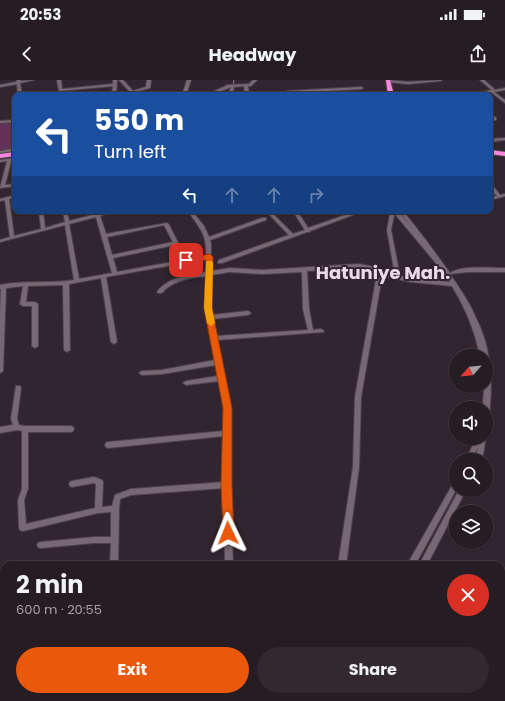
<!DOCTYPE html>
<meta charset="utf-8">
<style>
:root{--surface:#261c23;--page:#322930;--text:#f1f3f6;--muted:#a4a1a6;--line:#423a41;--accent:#ea580c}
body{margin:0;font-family:Poppins,sans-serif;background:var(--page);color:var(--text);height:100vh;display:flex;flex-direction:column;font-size:15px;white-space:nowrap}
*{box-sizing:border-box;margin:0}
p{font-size:13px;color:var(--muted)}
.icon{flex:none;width:22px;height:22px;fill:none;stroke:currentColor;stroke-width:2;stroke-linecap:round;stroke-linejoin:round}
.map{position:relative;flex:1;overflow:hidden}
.details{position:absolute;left:0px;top:481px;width:505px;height:140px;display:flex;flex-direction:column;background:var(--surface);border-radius:12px 12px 0 0;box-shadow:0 1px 3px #0004,0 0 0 1px var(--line)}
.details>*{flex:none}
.top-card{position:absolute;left:12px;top:12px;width:481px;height:122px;border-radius:8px;box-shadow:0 1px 3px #0004,0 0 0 1px var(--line);background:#1a4fa0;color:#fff;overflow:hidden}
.needle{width:26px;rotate:243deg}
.controls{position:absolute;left:449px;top:269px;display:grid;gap:8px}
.controls a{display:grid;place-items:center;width:44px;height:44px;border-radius:50%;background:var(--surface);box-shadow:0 1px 3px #0004,0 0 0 1px var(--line);font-size:20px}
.pin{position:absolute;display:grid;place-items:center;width:34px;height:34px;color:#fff;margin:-17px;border-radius:8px;box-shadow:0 2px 6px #0006}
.me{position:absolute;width:44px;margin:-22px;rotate:358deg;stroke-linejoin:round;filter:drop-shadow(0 0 3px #0008)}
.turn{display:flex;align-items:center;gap:14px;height:84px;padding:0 16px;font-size:18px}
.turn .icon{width:52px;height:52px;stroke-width:2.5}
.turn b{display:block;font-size:28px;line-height:34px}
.lanes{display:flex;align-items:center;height:38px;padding:0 16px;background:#0003;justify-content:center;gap:20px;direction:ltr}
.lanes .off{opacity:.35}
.round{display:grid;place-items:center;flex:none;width:42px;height:42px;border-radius:21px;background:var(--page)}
.overview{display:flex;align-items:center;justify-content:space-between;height:68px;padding:0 16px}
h1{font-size:24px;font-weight:700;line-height:30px}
.button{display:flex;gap:8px;margin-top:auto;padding:8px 16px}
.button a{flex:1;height:46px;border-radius:24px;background:var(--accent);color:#fff;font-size:16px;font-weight:700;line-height:46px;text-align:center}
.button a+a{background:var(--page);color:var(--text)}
.status{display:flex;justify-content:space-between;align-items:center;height:28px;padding:0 20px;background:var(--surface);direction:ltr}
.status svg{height:11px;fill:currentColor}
header{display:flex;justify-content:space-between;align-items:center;height:52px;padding:0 16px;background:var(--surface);font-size:18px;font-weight:700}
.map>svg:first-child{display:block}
.green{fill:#633157}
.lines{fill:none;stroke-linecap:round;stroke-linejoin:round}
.stream{stroke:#a47499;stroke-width:1}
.minor-casing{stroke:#4e434b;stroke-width:2}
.highway-casing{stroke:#4e434b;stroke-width:2}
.minor{fill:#786873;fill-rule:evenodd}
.highway{fill:#f886dd;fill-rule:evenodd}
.route{fill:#ea580c;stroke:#983908}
.slow{fill:#f59e0b}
.labels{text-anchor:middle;stroke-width:4;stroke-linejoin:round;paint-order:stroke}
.district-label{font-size:18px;font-weight:bold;fill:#eddae7;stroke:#33252f}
</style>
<div class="status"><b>20:53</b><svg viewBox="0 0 49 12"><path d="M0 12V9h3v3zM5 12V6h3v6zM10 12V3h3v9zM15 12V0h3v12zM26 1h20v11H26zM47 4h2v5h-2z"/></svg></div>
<header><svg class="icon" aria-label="back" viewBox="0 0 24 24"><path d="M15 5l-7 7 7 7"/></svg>Headway<svg class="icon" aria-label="share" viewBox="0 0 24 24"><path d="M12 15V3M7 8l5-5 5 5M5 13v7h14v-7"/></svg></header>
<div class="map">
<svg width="505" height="621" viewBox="0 0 505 621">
<rect width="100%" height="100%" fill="#33252f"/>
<polygon class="green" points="0,43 15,43 15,63 12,69 0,71"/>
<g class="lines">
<g class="stream">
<polyline points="233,5 234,0"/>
<polyline points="490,62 505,60"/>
<polyline points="0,119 15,115"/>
</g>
<g class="minor-casing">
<g id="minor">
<polygon points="17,0 21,0 20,1 34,0 20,3 22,15 18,15 17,4 0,7 0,5 16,2"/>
<polygon points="57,0 61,0 62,9 113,4 113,0 117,0 116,15 112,15 113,6 59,11"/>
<polygon points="119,0 123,0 133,11 146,7 147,0 151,0 150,8 134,12 135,15 133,15"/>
<polygon points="187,0 191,0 186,15 182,15"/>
<polygon points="253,0 257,0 251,6 248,6 249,15 245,15 244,6 234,7 232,15 228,15 231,7 211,15 206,15 228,5 249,4"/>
<polygon points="388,0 408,2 442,0 440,1 408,4 387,2 387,0"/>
<polygon points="480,0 484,0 495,10 505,8 505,10 494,12 505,20 505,23 491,12 474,15 466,15 492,10"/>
<polygon points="361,7 363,8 362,9 289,13 290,15 286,15 285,12 287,11"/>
<polygon points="490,33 496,38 496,40 494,40 490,36"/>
<polygon points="15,40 15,42 0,43 0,41"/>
<polygon points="505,58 505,60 490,61 490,59"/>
<polygon points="14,66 15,66 14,71 0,73 0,71 12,69"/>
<polygon points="15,78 15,80 11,81 5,105 15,104 15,106 0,108 7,81 0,82 0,80"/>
<polygon points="490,104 491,104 500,115 505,114 505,116 490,120 490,118 497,116 490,108"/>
<path d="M15 115V117L9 119 14 156 41 149 39 131H43L45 148 65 142 63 131H67L69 141 108 131H115L100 136 106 154 167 143 169 145 187 180 206 176C207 153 200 149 188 131H192L204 146 209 157 262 138H266V140L210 160 211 164V176L212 177 211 178V191L230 188 262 190 359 184 375 187 382 193 395 195 387 150 390 134 393 132V131H398L418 155 399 131H403L425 159 450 193C462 185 490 188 505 188V192H467L450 194C459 208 469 221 475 236 481 248 486 261 488 274 495 307 488 347 482 380H476L478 367 472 380H466L476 358H486V328H483L484 306H486V276H480C475 251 465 227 452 206L411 202 382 196 361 317 359 387 346 485H338L353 387 355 317 377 194 372 189 359 188 307 191 309 229 313 250 321 249 324 251 323 252 217 260 230 328V351L231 353 230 355V405L233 485H225L224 408 131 415 120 419 119 429 118 485H110L111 463H94L41 468 38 467 37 465 38 463 41 462 94 457H111V432L98 433 23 451 20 450 19 448 18 420 22 409V351L17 350 0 353V347L13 345 11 339 16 306H20L21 308 17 339 19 345 25 346H71L73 347 74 349 73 351 71 352H28V409L24 420 26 444 95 428 96 404 94 403 72 407 70 406 69 404 70 402 72 401 94 397 102 400 103 402 102 427 112 426 115 415 131 409 224 402V356L108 368 106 367 105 365 106 363 108 362 224 351V328L219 301 186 305 183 303 186 301 218 296 216 285 162 294 142 295 139 293 142 291 162 290 215 280 205 228 206 196C191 198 172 200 162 213H158L157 212C168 197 189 195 206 192V179L106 197 117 262 114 264 111 262 101 198 69 204 70 270 67 272 64 270 63 205 28 206 26 222H35L38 224V266L35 268 32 266V226H23L20 224 23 206 6 208 3 291 0 293V234L1 209H0V205C24 200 50 204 74 200L65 145 0 162V160L10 157 5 120 0 121V119ZM395 134 435 182 450 202 411 198 400 196 391 150 394 135ZM96 137 112 193 79 199 69 144ZM164 145 173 162 112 175 107 157ZM175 165 183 180 117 192 113 178ZM230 192 262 194 302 192 303 229 308 250 216 256 213 239 248 235 251 233 248 231 212 235 211 228V195Z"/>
<polygon points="266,131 270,131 293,154 305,150 293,131 297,131 308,148 357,131 363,131 310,151 310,152 307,152 222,183 218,183 218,182 219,180 289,155"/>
<polygon points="456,401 456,410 415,485 407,485 454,402"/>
<polygon points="459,410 466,410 427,485 419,485"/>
<polygon points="4,535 4,543 0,544 0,536"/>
<polygon points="505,563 505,571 501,572 501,564"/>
<polygon points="0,604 4,606 4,615 0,613"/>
<polygon points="43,617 51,617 50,621 42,621"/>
<rect x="98" y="617" width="8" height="4"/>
<polygon points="122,617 130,617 131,621 123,621"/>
<rect x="239" y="617" width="8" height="4"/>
<polygon points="344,617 352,617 351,621 343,621"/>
<polygon points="356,617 364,617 363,621 355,621"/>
</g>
</g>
<g class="highway-casing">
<g id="highway">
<polygon points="386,0 390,0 394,15 388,15"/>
<polygon points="490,70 505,72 505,76 490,74"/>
<polygon points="15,72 15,76 0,78 0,74"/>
</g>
</g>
<use href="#minor" class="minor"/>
<use href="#highway" class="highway"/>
</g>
<polygon class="route" points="210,174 213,177 212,228 232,328 232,405 234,453 232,457 228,458 224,457 223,453 221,405 223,328 204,228 206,180 186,183 182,180 186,178"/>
<polygon class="slow" points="206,181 212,181 213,183 212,228 215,243 211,246 207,243 204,228"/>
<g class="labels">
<g class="district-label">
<text x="383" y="199">Hatuniye Mah.</text>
</g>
</g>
</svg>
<div class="controls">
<a><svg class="needle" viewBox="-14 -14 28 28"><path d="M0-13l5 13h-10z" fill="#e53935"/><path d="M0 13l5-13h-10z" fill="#a4a1a6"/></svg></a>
<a><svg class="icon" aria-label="sound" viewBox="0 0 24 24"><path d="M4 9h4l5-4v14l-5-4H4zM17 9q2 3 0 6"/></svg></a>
<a><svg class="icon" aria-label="search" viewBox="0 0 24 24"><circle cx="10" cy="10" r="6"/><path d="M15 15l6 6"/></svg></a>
<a><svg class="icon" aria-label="layers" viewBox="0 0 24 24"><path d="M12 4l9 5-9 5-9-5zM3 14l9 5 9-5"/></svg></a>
</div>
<div class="pin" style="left:186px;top:180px;background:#d93025"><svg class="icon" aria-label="arrive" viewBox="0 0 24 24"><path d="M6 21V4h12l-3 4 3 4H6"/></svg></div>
<svg class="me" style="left:228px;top:453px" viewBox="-20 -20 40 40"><path d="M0-17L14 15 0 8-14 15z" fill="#ea580c" stroke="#fff" stroke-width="4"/></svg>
<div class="top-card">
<div class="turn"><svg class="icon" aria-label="left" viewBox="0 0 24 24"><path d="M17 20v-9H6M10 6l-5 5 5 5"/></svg><div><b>550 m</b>Turn left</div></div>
<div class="lanes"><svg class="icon" aria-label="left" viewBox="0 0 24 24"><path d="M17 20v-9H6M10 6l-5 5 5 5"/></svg><svg class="icon off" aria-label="ahead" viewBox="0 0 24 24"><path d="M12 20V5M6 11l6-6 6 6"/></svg><svg class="icon off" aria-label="ahead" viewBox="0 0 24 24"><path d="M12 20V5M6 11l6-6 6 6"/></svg><svg class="icon off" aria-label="right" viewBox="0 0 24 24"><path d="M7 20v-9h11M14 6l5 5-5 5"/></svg></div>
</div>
<section class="details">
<div class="overview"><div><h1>2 min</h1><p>600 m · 20:55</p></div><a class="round" style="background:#d93025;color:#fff"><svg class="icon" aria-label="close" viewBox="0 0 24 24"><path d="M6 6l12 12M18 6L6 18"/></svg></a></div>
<div class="button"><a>Exit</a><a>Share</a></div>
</section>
</div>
